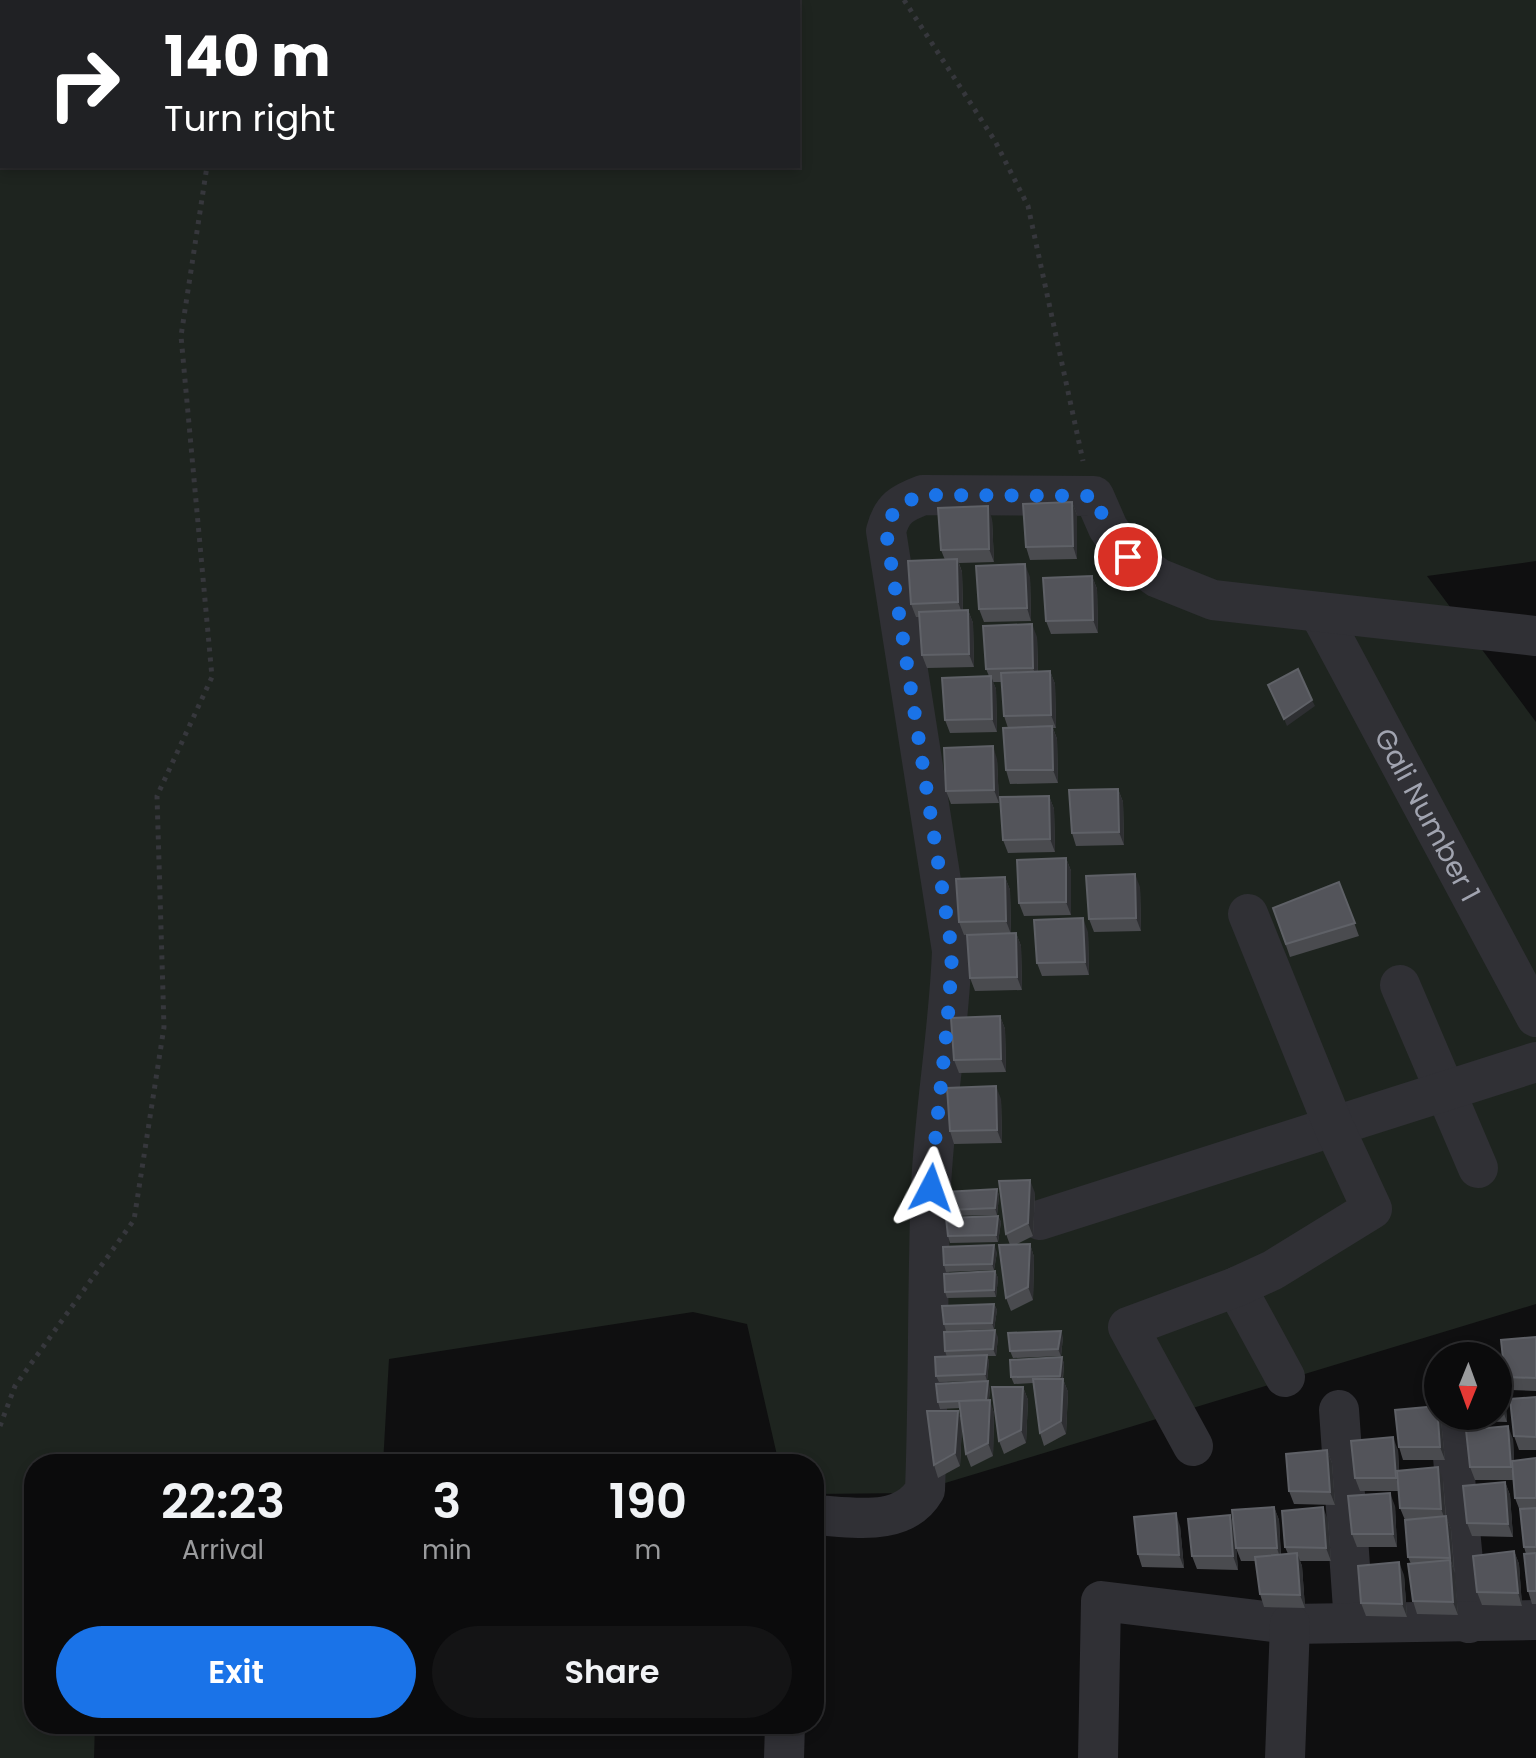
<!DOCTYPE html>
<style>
:root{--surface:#0b0b0c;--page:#141415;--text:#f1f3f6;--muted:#9a9b9d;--line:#2b2b2d;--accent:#1a73e8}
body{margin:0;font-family:Poppins,sans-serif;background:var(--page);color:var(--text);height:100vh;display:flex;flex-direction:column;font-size:30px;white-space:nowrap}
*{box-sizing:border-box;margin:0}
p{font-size:26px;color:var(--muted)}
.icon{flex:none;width:44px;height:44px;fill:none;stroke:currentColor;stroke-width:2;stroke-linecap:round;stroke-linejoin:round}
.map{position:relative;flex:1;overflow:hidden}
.side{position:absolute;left:24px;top:1454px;width:800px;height:280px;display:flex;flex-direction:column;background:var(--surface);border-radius:32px;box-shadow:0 4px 12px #0003,0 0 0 2px var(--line)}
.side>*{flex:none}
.guide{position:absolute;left:0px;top:0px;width:800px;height:168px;box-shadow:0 4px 12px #0003,0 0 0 2px var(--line);background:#202124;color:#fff;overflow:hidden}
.needle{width:52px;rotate:181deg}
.buttons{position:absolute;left:1424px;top:1342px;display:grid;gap:16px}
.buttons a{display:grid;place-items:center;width:88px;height:88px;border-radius:50%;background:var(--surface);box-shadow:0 4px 12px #0003,0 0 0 2px var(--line);font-size:40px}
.pin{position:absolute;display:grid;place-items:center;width:68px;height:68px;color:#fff;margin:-34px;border:4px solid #fff;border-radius:50%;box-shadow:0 2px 8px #0007}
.me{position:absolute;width:88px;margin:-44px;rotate:4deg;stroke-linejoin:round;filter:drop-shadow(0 0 6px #0008)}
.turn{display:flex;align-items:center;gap:28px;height:168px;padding:0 32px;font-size:36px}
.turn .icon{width:104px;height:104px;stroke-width:2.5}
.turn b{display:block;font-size:56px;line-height:68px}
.eta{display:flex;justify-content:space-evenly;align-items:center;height:136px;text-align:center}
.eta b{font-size:48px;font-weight:600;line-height:56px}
.primary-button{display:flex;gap:16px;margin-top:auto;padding:16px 32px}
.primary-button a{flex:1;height:92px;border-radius:48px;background:var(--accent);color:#fff;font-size:32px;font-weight:600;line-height:92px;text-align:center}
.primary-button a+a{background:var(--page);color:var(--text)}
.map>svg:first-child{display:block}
.green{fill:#1e241f;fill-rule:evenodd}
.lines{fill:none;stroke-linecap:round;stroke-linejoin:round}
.path{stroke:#36373c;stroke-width:5;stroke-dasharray:4 6;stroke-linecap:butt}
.minor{stroke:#303035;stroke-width:40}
.wall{fill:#4a4b4f}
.shaded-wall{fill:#2e2f32}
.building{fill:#53545a;stroke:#5f6167;stroke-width:2}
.route{stroke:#1a73e8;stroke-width:14;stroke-dasharray:0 25.2}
.labels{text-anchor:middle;stroke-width:8;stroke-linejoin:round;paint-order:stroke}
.street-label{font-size:28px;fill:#a1a4b0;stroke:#0a0a0b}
</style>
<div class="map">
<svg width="1536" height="1758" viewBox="0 0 1536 1758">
<rect width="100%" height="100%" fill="#0f0f10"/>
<path class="green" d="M0 0H1536V561L1427 576 1536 722V1304L912 1493 814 1494V1464H779L747 1324 693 1312 389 1359 383 1464H34V1724H95L94 1758H0ZM2 2H798V166H2Z"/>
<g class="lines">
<g class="path">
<polyline points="904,0 995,141 1028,206 1083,461"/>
<polyline points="232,2 233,0"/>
<polyline points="0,1426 15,1386 134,1220 164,1027 157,796 212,677 181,336 207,166"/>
</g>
<g class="minor">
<path id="s1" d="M1319 612 1536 1017"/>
<polyline points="1400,985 1478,1168"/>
<polyline points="1040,1220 1536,1062"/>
<polyline points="1236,1287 1285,1377"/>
<polyline points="1339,1410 1354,1623"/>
<polyline points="1449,1416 1469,1623"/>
<polyline points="1193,1446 1128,1327 1236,1287 1273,1270 1372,1209 1334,1127 1248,914"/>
<path d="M814 1515C852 1517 903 1528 925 1490 929 1389 927 1287 931 1186 935 1107 949 1030 952 951L886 531C892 508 902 503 923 495L1094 496 1108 528 1128 557 1158 578 1213 600 1536 636"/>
<polyline points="784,1758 785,1724"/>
<polyline points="1098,1758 1101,1601 1290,1624 1536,1620"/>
<polyline points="1285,1758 1290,1624"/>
</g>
</g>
<g class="wall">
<polygon points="1072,502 1077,515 1077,559 1030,560 1026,547"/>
<polygon points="992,519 994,562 959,563 962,572 963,610 968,610 973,623 974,667 927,668 922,655 919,617 916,617 911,604 945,560 941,550"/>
<polygon points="1092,576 1097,589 1098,633 1051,634 1046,621"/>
<polygon points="1030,577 1031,621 984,622 979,609"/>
<polygon points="1037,637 1038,672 1050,671 1055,684 1056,728 1053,728 1057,739 1058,783 1010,784 1006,770 1008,728 1004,716 1002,682 993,682 996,689 997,732 950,733 945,720 989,676 986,669"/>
<polygon points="997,759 999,803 951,804 946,791"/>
<polygon points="1118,789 1123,802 1124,845 1076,846 1072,833"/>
<polygon points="1049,796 1054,809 1055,852 1008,853 1003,840"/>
<polygon points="1066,858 1071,871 1071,915 1024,916 1019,903"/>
<polygon points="1005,877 1010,890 1011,934 1016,933 1021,946 1022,990 975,991 970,978 989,934 964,935 959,922"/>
<polygon points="1339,882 1359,936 1290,957 1273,908"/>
<polygon points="1140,887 1141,931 1094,932 1089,919"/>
<polygon points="1088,932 1089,975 1042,976 1037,963"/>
<polygon points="1000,1016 1005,1029 1006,1072 959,1073 954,1060"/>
<polygon points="1001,1099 1002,1143 954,1144 950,1131"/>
<polygon points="997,1189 999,1196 997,1215 949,1216 946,1210"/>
<polygon points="1035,1193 1033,1236 1017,1244 1030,1244 1034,1257 1033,1300 1011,1311 1006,1298 1010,1245 1006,1234"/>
<polygon points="998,1216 1001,1222 998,1242 950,1243 948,1236"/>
<polygon points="997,1252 994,1270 946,1272 944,1265"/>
<polygon points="995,1271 998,1278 996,1297 947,1298 945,1292"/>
<polygon points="994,1304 997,1310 994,1329 946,1331 944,1324"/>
<polygon points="998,1337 996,1356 987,1356 989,1361 987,1381 939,1382 936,1376 947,1357 945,1351"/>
<polygon points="1063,1337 1061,1356 1013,1358 1010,1351"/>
<polygon points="1536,1337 1536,1391 1510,1390 1505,1377"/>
<polygon points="1062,1357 1064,1364 1063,1379 1068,1392 1066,1434 1044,1446 1040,1433 1033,1383 1014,1384 1011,1377"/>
<polygon points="1498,1367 1504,1380 1507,1422 1466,1421 1464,1416 1498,1416"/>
<polygon points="1023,1387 1028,1400 1026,1443 1004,1454 999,1441"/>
<polygon points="990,1388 989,1400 994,1413 993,1456 971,1467 966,1454 962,1424 960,1466 938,1478 934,1465 958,1411 962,1423 960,1408 940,1409 938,1402"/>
<polygon points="1536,1397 1536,1450 1519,1450 1514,1436"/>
<polygon points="1438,1416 1440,1416 1441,1419 1445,1460 1403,1460 1399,1447"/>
<polygon points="1513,1439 1514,1461 1536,1458 1536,1604 1532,1604 1528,1591 1526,1554 1524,1547 1520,1511 1515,1498 1514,1480 1475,1480 1470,1467"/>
<polygon points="1327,1450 1332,1463 1335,1505 1294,1504 1289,1491"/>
<polygon points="1398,1450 1399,1471 1443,1480 1446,1516 1451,1529 1458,1615 1417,1614 1413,1601 1411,1564 1408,1557 1405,1520 1400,1508 1399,1491 1360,1491 1355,1478"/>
<polygon points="1505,1482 1510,1495 1513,1537 1472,1536 1467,1523"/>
<polygon points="1395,1506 1397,1547 1357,1547 1352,1534"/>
<polygon points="1274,1507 1279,1520 1281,1555 1288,1554 1285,1547 1328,1520 1331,1561 1300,1561 1302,1566 1305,1608 1264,1607 1260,1594 1256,1561 1241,1561 1236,1548 1238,1570 1197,1569 1192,1556 1234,1525"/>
<polygon points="1180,1526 1184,1568 1142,1567 1138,1554"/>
<polygon points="1514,1551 1519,1564 1522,1606 1482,1605 1477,1592"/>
<polygon points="1404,1575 1407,1617 1366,1616 1361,1603"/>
</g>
<g class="shaded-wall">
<polygon points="1072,502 1077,515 1077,559 1073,546"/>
<polygon points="988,506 992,519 994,562 989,549"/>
<polygon points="957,559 962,572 963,616 958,602"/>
<polygon points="1025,564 1030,577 1031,621 1027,608"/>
<polygon points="1092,576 1097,589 1098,633 1093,620"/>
<polygon points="968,610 973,623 974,667 969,654"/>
<polygon points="1032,624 1037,637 1038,681 1033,668"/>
<polygon points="1050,671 1055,684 1056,728 1051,715"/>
<polygon points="991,676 996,689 997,732 992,719"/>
<polygon points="1312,700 1315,706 1287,726 1284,719"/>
<polygon points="1052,726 1057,739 1058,783 1053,770"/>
<polygon points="993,746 997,759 999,803 994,790"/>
<polygon points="1118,789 1123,802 1124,845 1119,832"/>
<polygon points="1049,796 1054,809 1055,852 1050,839"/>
<polygon points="1066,858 1071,871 1071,915 1066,902"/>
<polygon points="1135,874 1140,887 1141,931 1136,918"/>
<polygon points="1005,877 1010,890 1011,934 1006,921"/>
<polygon points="1083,918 1088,932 1089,975 1085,962"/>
<polygon points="1016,933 1021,946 1022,990 1017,977"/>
<polygon points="1000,1016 1005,1029 1006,1072 1001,1059"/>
<polygon points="996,1086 1001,1099 1002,1143 997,1130"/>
<polygon points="1030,1180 1035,1193 1033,1236 1028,1223"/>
<polygon points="997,1189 999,1196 997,1215 995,1208"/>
<polygon points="998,1216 1001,1222 998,1242 996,1235"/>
<polygon points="1030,1244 1034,1257 1033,1300 1028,1287"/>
<polygon points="994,1245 997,1252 994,1270 992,1264"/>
<polygon points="995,1271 998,1278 996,1297 994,1290"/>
<polygon points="994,1304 997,1310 994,1329 992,1323"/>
<polygon points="995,1330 998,1337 996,1356 993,1349"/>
<polygon points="1061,1331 1063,1337 1061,1356 1058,1349"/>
<polygon points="987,1355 989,1361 987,1381 985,1374"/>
<polygon points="1062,1357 1064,1364 1062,1383 1060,1376"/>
<polygon points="1499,1367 1504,1380 1507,1422 1502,1408"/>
<polygon points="1063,1379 1068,1392 1066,1434 1061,1421"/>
<polygon points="988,1381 990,1388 988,1407 986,1400"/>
<polygon points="1023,1387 1028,1400 1026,1443 1021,1430"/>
<polygon points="990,1400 994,1413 993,1456 988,1443"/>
<polygon points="1437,1406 1438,1416 1440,1416 1441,1419 1445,1460 1440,1447"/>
<polygon points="958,1411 962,1424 960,1466 955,1453"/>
<polygon points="1508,1426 1513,1439 1515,1481 1511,1467"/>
<polygon points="1393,1437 1398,1450 1400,1491 1396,1478"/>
<polygon points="1327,1450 1332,1463 1335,1505 1330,1492"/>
<polygon points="1438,1467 1443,1480 1446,1522 1441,1509"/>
<polygon points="1505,1482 1510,1495 1513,1537 1508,1524"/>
<polygon points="1390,1493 1395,1506 1397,1547 1393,1534"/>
<polygon points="1274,1507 1279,1520 1281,1561 1277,1548"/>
<polygon points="1323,1507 1328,1520 1331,1561 1326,1548"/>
<polygon points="1176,1513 1180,1526 1184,1568 1179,1555"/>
<polygon points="1230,1515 1235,1528 1238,1570 1233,1556"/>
<polygon points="1446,1516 1451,1529 1454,1571 1450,1558"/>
<polygon points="1514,1551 1519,1564 1522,1606 1518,1593"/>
<polygon points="1297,1553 1302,1566 1305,1608 1300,1595"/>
<polygon points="1450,1560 1455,1573 1458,1615 1453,1602"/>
<polygon points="1399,1562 1404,1575 1407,1617 1402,1604"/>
</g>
<g class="building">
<polygon points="1072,502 1073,546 1026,547 1023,504"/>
<polygon points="988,506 989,549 941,550 938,508"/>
<polygon points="957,559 958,602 911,604 908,561"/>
<polygon points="1025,564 1027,608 979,609 976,566"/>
<polygon points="1092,576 1093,620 1046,621 1043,578"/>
<polygon points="968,610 969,654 922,655 919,612"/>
<polygon points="1032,624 1033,668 986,669 983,626"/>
<polygon points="1298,669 1312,700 1284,719 1268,685"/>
<polygon points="1050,671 1051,715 1004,716 1001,673"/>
<polygon points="991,676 992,719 945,720 942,678"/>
<polygon points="1052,726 1053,770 1006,770 1003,728"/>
<polygon points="993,746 994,790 946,791 944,748"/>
<polygon points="1118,789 1119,832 1072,833 1069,790"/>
<polygon points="1049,796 1050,839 1003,840 1000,797"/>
<polygon points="1066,858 1066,902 1019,903 1017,860"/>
<polygon points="1135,874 1136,918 1089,919 1086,876"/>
<polygon points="1005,877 1006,921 959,922 956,879"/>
<polygon points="1339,882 1355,923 1286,944 1273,908"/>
<polygon points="1083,918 1085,962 1037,963 1034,920"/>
<polygon points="1016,933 1017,977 970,978 967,935"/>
<polygon points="1000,1016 1001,1059 954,1060 951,1018"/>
<polygon points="996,1086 997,1130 950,1131 947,1088"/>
<polygon points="1030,1180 1028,1223 1006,1234 999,1181"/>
<polygon points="997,1189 995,1208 946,1210 945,1192"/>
<polygon points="998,1216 996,1235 948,1236 946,1218"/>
<polygon points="1030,1244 1028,1287 1006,1298 999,1245"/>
<polygon points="994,1245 992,1264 944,1265 943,1247"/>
<polygon points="995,1271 994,1290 945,1292 944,1274"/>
<polygon points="994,1304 992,1323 944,1324 942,1306"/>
<polygon points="995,1330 993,1349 945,1351 944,1332"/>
<polygon points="1061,1331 1058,1349 1010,1351 1008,1333"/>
<polygon points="1536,1337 1536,1378 1505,1377 1501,1340"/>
<polygon points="987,1355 985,1374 936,1376 935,1357"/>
<polygon points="1062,1357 1060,1376 1011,1377 1010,1360"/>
<polygon points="1498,1367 1499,1367 1502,1408 1498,1408"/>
<polygon points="1033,1379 1063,1379 1061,1421 1040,1433"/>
<polygon points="988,1381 986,1400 938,1402 936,1384"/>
<polygon points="992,1387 1023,1387 1021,1430 999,1441"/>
<polygon points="1536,1397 1536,1437 1514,1436 1510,1399"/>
<polygon points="990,1400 988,1443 966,1454 959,1401"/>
<polygon points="1437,1406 1440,1447 1399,1447 1395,1410"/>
<polygon points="927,1411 958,1411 955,1453 934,1465"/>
<polygon points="1508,1426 1511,1467 1470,1467 1466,1430"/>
<polygon points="1393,1437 1396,1478 1355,1478 1351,1441"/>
<polygon points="1327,1450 1330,1492 1289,1491 1286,1454"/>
<polygon points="1536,1458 1536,1498 1515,1498 1512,1461"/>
<polygon points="1438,1467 1441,1509 1400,1508 1397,1471"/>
<polygon points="1505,1482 1508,1524 1467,1523 1463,1486"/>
<polygon points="1390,1493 1393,1534 1352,1534 1348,1496"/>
<polygon points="1274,1507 1277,1548 1236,1548 1232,1510"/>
<polygon points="1323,1507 1326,1548 1285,1547 1282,1511"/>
<polygon points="1536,1508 1536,1547 1524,1547 1520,1509"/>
<polygon points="1176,1513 1179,1555 1138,1554 1134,1517"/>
<polygon points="1230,1515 1233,1556 1192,1556 1188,1519"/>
<polygon points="1446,1516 1450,1558 1408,1557 1405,1520"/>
<polygon points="1514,1551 1518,1593 1477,1592 1473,1556"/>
<polygon points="1297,1553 1300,1595 1260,1594 1255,1557"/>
<polygon points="1536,1553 1536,1591 1528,1591 1524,1554"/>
<polygon points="1450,1560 1453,1602 1413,1601 1408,1564"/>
<polygon points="1399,1562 1402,1604 1361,1603 1358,1566"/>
</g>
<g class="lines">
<path class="route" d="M931 1188C937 1109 949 1030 952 951L886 531C892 508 901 503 923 495L1094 496 1108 528 1128 557"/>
</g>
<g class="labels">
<g class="street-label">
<text dy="10" stroke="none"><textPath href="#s1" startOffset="230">Gali Number 1</textPath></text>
</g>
</g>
</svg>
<div class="buttons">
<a><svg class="needle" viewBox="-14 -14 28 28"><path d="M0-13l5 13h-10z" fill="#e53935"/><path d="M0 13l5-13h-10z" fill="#9a9b9d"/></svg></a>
</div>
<div class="pin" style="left:1128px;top:557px;background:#d93025"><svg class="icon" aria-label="arrive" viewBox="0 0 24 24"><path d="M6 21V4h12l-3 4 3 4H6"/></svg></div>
<svg class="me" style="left:931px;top:1188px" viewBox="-20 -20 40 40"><path d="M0-17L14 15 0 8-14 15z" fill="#1a73e8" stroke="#fff" stroke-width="4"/></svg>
<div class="guide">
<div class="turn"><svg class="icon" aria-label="right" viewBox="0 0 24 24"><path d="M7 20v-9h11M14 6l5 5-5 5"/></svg><div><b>140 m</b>Turn right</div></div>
</div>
<section class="side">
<div class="eta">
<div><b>22:23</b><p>Arrival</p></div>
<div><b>3</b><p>min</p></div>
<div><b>190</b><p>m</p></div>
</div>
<div class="primary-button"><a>Exit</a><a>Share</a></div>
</section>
</div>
